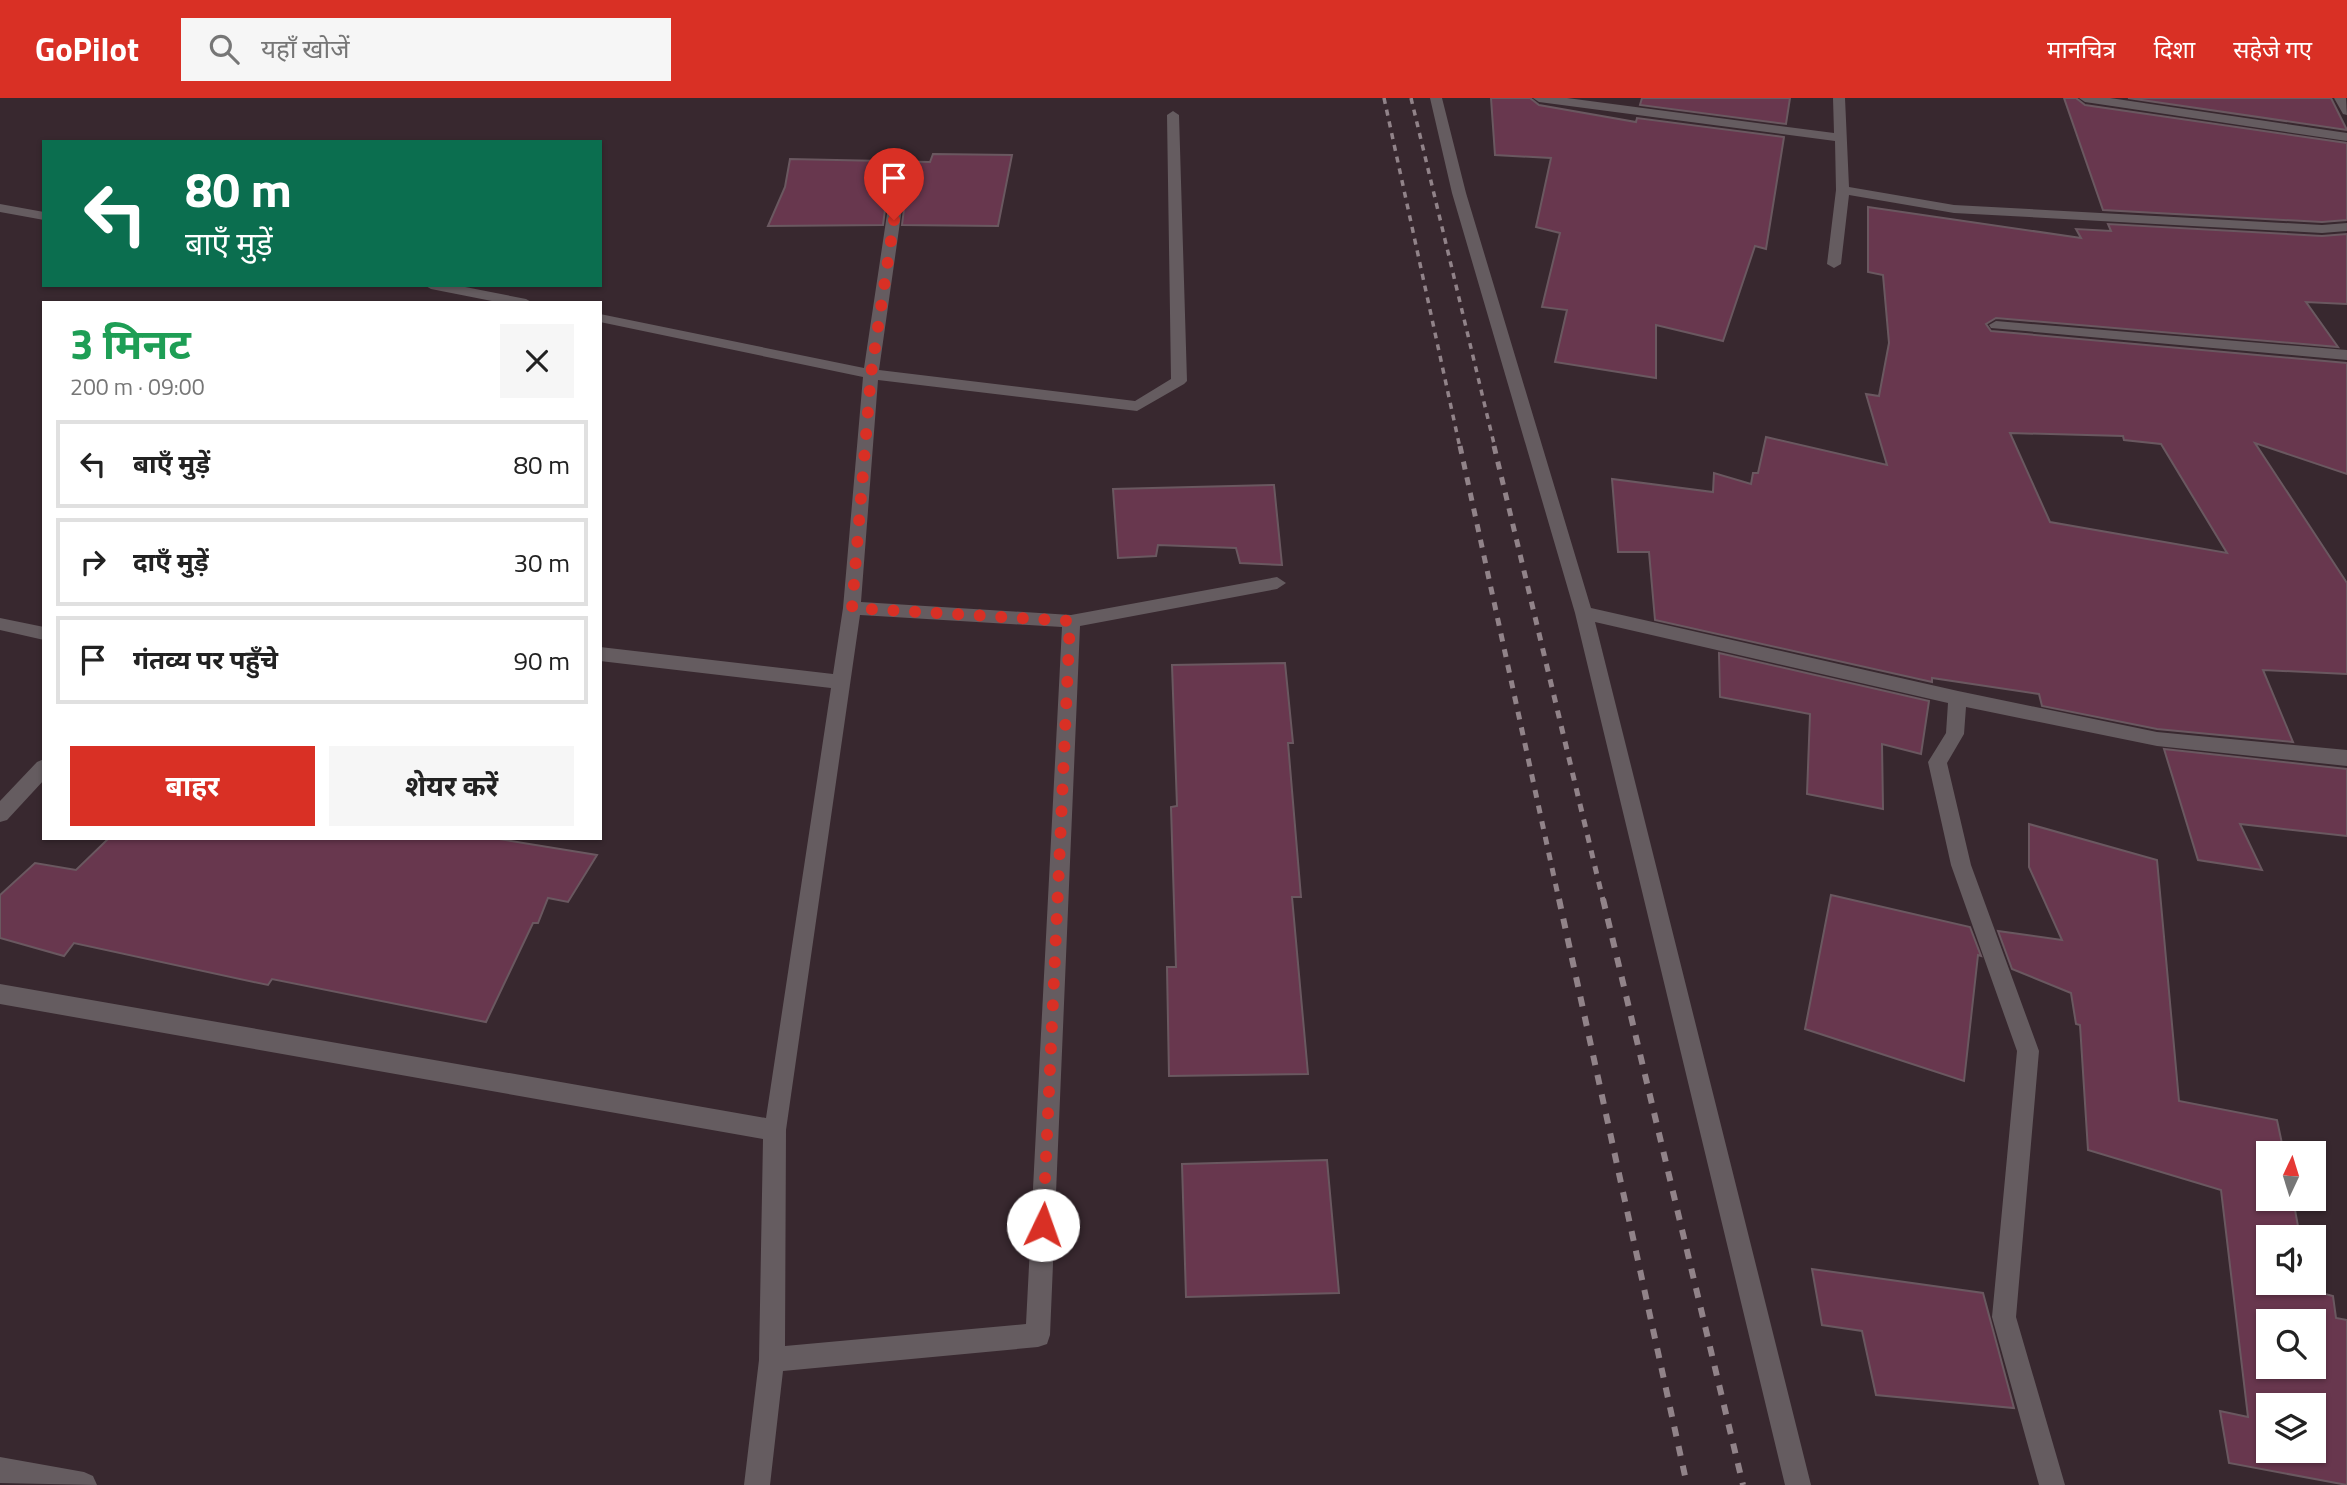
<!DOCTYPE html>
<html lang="hi">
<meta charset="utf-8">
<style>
:root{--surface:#fff;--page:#f6f6f6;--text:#222;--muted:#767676;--line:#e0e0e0;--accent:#d93025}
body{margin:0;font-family:"Titillium Web","Noto Sans Devanagari",sans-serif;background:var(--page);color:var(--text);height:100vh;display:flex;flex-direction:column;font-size:26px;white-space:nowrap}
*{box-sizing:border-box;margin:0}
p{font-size:23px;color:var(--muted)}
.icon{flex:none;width:38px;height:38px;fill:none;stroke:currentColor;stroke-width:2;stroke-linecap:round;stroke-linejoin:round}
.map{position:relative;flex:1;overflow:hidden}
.drawer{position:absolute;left:42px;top:203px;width:560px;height:539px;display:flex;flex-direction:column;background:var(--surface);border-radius:0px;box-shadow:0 2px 5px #0004}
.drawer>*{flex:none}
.banner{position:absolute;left:42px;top:42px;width:560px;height:147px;border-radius:0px;box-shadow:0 2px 5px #0004;background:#0b6e4f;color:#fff;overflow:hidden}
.needle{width:46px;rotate:4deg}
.tools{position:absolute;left:2256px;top:1043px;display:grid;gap:14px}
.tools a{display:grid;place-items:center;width:70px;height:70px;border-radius:0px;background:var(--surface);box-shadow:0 2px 5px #0004;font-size:35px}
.pin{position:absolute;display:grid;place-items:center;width:60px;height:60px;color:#fff;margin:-72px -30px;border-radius:50% 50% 50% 0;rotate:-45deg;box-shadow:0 0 7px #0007}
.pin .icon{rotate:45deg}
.me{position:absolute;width:77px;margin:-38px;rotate:3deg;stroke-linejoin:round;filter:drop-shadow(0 0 5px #0008)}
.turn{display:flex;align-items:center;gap:24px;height:147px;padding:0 28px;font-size:32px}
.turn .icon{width:91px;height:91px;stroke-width:2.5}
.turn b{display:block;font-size:49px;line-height:60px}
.round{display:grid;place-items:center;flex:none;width:74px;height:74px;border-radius:0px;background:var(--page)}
.headline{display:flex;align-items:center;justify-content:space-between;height:119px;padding:0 28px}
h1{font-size:42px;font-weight:700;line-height:52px;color:#1e9e55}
.cta{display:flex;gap:14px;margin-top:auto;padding:14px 28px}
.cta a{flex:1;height:80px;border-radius:0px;background:var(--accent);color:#fff;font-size:28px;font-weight:700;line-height:80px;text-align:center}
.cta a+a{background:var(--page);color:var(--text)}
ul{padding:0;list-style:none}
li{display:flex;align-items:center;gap:21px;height:88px;margin:0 14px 10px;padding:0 14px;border:4px solid var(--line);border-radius:0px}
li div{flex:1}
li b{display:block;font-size:26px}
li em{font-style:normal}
header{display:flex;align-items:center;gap:42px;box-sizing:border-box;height:98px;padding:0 35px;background:var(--accent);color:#fff}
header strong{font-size:33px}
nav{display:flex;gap:38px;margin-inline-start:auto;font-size:24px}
.search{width:490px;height:63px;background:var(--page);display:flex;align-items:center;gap:18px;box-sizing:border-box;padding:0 24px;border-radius:0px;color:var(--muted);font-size:26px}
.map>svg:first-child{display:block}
.building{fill:#68374e;stroke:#6a5860;stroke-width:2;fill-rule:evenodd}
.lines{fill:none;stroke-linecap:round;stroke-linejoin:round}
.service{fill:#655c60;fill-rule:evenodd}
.minor{fill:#655c60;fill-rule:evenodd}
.rail-far2{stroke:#918389;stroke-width:3.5;stroke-dasharray:6 6;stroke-linecap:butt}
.rail-far1{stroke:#918389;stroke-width:5;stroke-dasharray:8 8;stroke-linecap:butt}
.rail{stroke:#918389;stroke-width:6;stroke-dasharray:10 10;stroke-linecap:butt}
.route{stroke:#d93025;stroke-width:12;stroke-dasharray:0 21.6}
</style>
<header>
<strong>GoPilot</strong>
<div class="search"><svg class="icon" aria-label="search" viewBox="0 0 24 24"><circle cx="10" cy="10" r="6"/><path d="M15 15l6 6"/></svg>यहाँ खोजें</div>
<nav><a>मानचित्र</a><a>दिशा</a><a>सहेजे गए</a></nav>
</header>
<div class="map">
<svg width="2347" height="1387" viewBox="0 0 2347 1387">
<rect width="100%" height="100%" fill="#38282f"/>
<g class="building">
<polygon points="1491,0 1530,0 1539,7 1636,24 1637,20 1784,39 1766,151 1755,148 1723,243 1656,227 1656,280 1555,264 1567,212 1542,209 1560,135 1536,129 1551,60 1495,57"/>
<polygon points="1642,0 1790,0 1786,26 1640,7"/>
<polygon points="2064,0 2076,0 2085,7 2347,45 2347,122 2322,124 2103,112"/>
<polygon points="2128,0 2331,0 2347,32"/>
<polygon points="933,56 1012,57 998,128 902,127 906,95 896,90 887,96 883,127 768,128 785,89 790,61 930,64"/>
<path d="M1868 109 2081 140 2076 131 2111 133 2108 126 2322 138 2347 136V206L2306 204 2338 249 1996 220 1986 226 1991 233 2347 265V376L2255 345 2347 485V576L2263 572 2293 644 2157 631 2042 608 2039 596 1932 580V584L1655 522 1649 454H1618L1612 381 1713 394 1714 375 1751 386 1753 375H1758L1766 339 1887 367 1866 296 1879 298 1889 245 1883 177 1868 174ZM2010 335 2123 338 2124 342 2161 346 2227 455 2050 424Z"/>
<polygon points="1274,387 1282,467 1240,465 1236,450 1158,447 1156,458 1118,460 1113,391"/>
<polygon points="1719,555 1929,603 1921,656 1882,646 1883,711 1807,696 1810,616 1720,599"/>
<polygon points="1285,565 1293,645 1288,645 1301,799 1292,799 1308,976 1169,978 1167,869 1176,869 1171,709 1177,708 1172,567"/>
<polygon points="2164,651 2347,671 2347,738 2240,726 2262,772 2198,762"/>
<path d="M2029 726 2157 762 2179 1003 2277 1022 2284 1055H2268V1101H2293L2300 1139H2268V1185H2309L2310 1192 2333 1198 2336 1220 2347 1222V1387L2229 1365 2220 1313 2248 1319 2221 1092 2088 1052 2080 927 2076 926 2071 895 2012 871 1998 833 2062 842 2029 769ZM2268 1223H2314V1269H2268ZM2268 1307H2314V1353H2268Z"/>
<polygon points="109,740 493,740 597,757 568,804 548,800 538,825 533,825 486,924 272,881 268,887 74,845 64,858 0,840 0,797 35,765 76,772"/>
<polygon points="1831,797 1970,829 1981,858 1978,857 1964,983 1805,931"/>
<polygon points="1327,1062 1339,1195 1186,1199 1182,1066"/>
<polygon points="1812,1171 1983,1195 2014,1310 1876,1297 1862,1233 1822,1227"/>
</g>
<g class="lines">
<g class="service">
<path d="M1173 13 1179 17 1187 283 1184 286 1137 313 878 282 861 504 1071 517 1277 479 1286 485 1277 491 1080 528 1050 1237 1047 1246 1038 1249 783 1273 770 1387H744L759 1262 763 1041 0 906V886L766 1020 831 590 600 563V549L833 576 843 510 863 279 600 224V216L864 270 890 96 897 92 904 96 879 272 1135 303 1171 281 1167 17ZM860 517 1062 529 1026 1226 785 1248 786 1032Z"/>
<polygon points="0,106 44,114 44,122 0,114"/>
<polygon points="424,187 455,187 526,201 533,205 502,205 431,191"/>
<polygon points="0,520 44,529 44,542 0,532"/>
<polygon points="44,661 44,682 7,722 0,724 0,703 37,664"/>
<polygon points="0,1359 84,1374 93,1378 97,1387 0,1385"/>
</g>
<g class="minor">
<polygon points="1430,0 1442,0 1466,95 1591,510 1958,593 2157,634 2347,652 2347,668 2157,648 1966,609 1964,636 1947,665 1971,767 2039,953 2016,1219 2065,1387 2039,1387 1992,1219 2017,953 1951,767 1928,664 1946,635 1948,605 1595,524 1811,1387 1785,1387 1575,515 1452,95"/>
<polygon points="1533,0 1567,0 1834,35 1833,0 1845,0 1849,89 1954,107 2322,127 2347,125 2347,133 2322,135 1954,115 1849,97 1841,166 1834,170 1827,166 1836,92 1835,43 1539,4"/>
<polygon points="2079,0 2110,0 2347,35 2347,43 2085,4"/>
<polygon points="2334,0 2346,0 2347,17 2343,16"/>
<polygon points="1996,223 2347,252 2347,262 1991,230 1989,227"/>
</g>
<g class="rail-far2">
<polyline points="1384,0 1460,350"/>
<polyline points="1411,0 1495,350"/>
</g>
<g class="rail-far1">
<polyline points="1460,348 1559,802"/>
<polyline points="1494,348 1603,802"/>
</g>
<g class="rail">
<polyline points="1559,801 1687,1387"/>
<polyline points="1603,801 1743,1387"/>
</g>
</g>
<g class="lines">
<polyline class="route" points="894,122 871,276 852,510 1070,523 1043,1127"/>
</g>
</svg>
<div class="tools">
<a><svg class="needle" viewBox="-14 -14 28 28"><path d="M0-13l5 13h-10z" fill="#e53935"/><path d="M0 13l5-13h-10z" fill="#767676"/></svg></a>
<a><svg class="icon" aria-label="sound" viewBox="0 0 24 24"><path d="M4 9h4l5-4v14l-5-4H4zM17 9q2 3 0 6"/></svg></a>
<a><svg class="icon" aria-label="search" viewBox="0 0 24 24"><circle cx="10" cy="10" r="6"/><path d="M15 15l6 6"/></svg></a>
<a><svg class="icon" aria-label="layers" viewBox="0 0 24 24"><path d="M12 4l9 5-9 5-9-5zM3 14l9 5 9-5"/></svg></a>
</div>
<div class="pin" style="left:894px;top:122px;background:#d93025"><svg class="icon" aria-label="arrive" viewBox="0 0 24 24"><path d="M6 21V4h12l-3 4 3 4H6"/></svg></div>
<svg class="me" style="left:1043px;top:1127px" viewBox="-20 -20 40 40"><circle r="19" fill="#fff"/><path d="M0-13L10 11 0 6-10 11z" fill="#d93025"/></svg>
<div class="banner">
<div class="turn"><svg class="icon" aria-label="left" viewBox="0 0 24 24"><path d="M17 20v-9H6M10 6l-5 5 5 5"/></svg><div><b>80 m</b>बाएँ मुड़ें</div></div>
</div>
<section class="drawer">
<div class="headline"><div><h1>3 मिनट</h1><p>200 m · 09:00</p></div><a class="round"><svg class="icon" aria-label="close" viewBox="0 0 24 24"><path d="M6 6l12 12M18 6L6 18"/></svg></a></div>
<ul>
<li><svg class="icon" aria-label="left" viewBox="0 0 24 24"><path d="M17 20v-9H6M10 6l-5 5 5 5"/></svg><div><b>बाएँ मुड़ें</b></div><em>80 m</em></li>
<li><svg class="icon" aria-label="right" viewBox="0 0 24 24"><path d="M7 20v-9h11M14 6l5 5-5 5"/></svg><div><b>दाएँ मुड़ें</b></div><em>30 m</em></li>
<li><svg class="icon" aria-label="arrive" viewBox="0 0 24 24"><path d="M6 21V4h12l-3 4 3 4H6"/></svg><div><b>गंतव्य पर पहुँचे</b></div><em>90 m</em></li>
</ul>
<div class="cta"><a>बाहर</a><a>शेयर करें</a></div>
</section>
</div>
